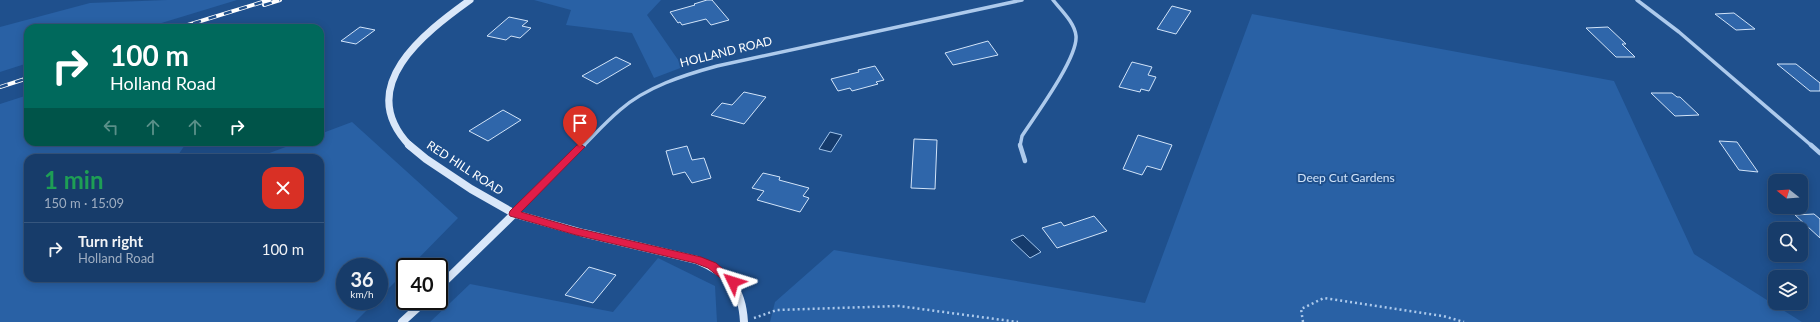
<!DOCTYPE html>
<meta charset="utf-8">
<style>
:root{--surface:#173c6a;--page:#244772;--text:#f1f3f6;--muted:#9eadc1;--line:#36567e}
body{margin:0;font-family:Lato,sans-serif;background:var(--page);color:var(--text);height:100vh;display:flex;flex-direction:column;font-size:15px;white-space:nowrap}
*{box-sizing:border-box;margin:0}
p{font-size:13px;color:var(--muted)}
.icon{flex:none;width:22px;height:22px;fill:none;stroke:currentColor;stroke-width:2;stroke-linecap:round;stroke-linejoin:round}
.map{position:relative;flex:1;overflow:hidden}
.drawer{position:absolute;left:24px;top:154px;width:300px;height:128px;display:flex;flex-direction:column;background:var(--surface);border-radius:12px;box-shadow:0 2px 10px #0003,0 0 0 1px var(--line)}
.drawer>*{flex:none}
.hud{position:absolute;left:24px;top:24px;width:300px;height:122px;border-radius:12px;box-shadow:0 2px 10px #0003,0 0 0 1px var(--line);background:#00695c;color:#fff;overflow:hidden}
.needle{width:26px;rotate:287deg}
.fabs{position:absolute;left:1768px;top:174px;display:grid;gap:8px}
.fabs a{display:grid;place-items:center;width:40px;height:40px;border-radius:8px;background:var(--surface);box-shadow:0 2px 10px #0003,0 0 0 1px var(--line);font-size:20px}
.speed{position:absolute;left:336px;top:258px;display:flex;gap:8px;font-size:20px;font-weight:700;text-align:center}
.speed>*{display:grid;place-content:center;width:52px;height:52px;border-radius:50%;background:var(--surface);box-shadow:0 2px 10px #0003,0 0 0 1px var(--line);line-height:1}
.speed small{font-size:10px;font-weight:400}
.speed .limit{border:2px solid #111;border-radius:6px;background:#fff;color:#111}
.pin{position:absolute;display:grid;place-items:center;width:34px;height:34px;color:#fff;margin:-41px -17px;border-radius:50% 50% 50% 0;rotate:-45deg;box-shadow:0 0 4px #0007}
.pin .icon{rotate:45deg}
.me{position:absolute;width:44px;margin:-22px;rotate:311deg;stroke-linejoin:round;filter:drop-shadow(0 0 3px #0008)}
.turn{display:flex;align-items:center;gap:14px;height:84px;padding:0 20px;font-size:18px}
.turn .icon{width:52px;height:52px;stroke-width:2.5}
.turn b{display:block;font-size:28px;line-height:34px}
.lanes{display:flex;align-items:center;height:38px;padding:0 20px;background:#0003;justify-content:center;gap:20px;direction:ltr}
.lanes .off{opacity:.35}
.round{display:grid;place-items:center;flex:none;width:42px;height:42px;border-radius:12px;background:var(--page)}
.head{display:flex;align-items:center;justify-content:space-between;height:68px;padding:0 20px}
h1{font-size:24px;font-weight:700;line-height:30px;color:#1e9e55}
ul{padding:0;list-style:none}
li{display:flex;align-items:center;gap:12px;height:52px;padding:0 20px;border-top:1px solid var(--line)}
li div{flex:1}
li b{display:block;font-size:15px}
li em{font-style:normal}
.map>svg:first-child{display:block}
.green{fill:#2961a5}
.water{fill:#153b6c;stroke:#a1c5ed}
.building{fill:#2f66aa;stroke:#d2e4f9}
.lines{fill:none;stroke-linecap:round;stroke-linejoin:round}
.path{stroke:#adcaec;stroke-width:2.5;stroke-dasharray:2 3;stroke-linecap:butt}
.street-far1{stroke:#adcaec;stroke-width:3.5}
.street{stroke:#adcaec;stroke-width:4.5}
.secondary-far1{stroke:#d9e7f9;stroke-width:7}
.secondary{stroke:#d9e7f9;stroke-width:8}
.rail-casing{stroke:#fff;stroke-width:4}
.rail{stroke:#1f508d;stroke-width:2.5;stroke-dasharray:8;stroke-linecap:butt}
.route{fill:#e11d48;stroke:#92132f}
.labels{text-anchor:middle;stroke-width:4;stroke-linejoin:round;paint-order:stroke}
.street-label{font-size:12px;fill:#fff;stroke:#1f508d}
.park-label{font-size:12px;fill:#d2e4f9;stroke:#1f508d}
</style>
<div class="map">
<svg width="1820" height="322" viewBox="0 0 1820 322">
<rect width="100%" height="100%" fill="#1f508d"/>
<g class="green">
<polygon points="167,0 237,0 145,28 28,28 28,63 0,72 0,27 90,3"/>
<polygon points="534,0 661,0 647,15 683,67 654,78 632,33 566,25 571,10"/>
<polygon points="1252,14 1614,81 1694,254 1802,322 770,322 775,302 834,250 1145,303"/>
<polygon points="28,95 28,142 187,142 176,158 28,158 28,278 320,278 320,158 256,158 299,142 320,142 320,134 352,122 458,218 410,267 405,267 405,272 379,298 379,267 345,267 345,301 376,301 355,322 0,322 0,104"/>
<polygon points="658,258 715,286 717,322 430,322 470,284 613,312"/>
</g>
<g class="water">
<polygon points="830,132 842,135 831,152 819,149"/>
<polygon points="1023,235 1041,252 1030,258 1011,240"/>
</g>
<g class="building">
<polygon points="707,0 712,0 729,20 711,25 706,19 682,25 680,22 678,23 670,12 695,5 694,4"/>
<polygon points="1172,6 1191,11 1176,34 1157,29"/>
<polygon points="1734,13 1755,29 1736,30 1715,14"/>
<polygon points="509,17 528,21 522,26 531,28 520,38 511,36 506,40 487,36"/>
<polygon points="360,27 375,30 356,44 341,41"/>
<polygon points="1608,27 1626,44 1622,44 1635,57 1616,57 1586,28"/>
<polygon points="988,41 998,55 953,65 945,53"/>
<polygon points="616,57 631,64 597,84 582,76"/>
<polygon points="1132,62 1152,67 1148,75 1156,77 1149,91 1141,89 1140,92 1119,87"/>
<polygon points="1777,64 1796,64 1820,83 1820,91 1810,91"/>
<polygon points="875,66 884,80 876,82 878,84 852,91 850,88 838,91 831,79 859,72 858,70"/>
<polygon points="744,92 766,97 744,124 711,115 722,103 732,105"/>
<polygon points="1651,93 1672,93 1677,97 1680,97 1699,115 1675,116"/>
<polygon points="503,110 521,120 488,141 469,131"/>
<polygon points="1138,135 1172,145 1161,170 1147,166 1142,175 1123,169"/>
<polygon points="914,139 937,140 935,189 911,188"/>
<polygon points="1719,141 1737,142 1758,172 1739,170"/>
<polygon points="687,146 692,160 704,158 711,178 692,183 685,172 673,175 666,151"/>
<polygon points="763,173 780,177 779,180 809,188 803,196 809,198 800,212 757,200 764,191 752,188"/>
<polygon points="1814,214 1820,219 1820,238 1795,215"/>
<polygon points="1094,216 1107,231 1057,248 1042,228 1061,222 1064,226"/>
<polygon points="589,267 616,275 593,303 565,295"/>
</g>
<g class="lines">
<g class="path">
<polyline points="754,318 777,310 899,306 1018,322"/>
<polyline points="1303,322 1301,309 1324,298 1443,316 1464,322"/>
</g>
<g class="street-far1">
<polyline points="1637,0 1679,32 1812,146"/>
<path d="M583 146C595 134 607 121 620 110 646 87 684 75 717 66L1022 0"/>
<path d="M1020 146 1022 136C1035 116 1078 58 1076 36 1075 23 1061 10 1053 0"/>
</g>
<g class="street">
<polyline points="1020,145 1025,161"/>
<polyline points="1811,145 1820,153"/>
<polyline points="514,213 584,145"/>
</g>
<path class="secondary-far1" d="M410 146C353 87 424 33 470 0"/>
<g class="secondary">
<path d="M409 145 426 159 471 189 515 214 583 233 697 260C729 274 742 287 744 322"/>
<polyline points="439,287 514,214"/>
<polyline points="402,322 425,301"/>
</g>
<g class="rail-casing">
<g id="rail">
<polyline points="264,5 280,0"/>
<polyline points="178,28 269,0"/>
<polyline points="0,87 28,78"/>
</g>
</g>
<use href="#rail" class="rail"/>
</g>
<polygon class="route" points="580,144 585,147 583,149 521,212 576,228 701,257 716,263 736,280 738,282 736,285 729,285 708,268 695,263 576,235 510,216 509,214 510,211 577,145"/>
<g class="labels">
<g class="street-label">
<text transform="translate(726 52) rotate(-14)" y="4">HOLLAND ROAD</text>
<text transform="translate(465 168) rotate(33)" y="4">RED HILL ROAD</text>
</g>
<g class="park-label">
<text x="1346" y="182">Deep Cut Gardens</text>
</g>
</g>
</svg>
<div class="fabs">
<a><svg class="needle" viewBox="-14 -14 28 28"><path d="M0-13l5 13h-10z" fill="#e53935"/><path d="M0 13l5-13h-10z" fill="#9eadc1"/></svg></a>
<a><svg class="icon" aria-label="search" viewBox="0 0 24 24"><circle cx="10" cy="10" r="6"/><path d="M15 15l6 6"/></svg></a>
<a><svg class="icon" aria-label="layers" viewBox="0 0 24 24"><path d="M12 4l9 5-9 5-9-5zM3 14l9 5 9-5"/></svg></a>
</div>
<div class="speed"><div>36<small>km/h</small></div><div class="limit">40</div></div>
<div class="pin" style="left:580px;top:147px;background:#d93025"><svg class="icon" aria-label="arrive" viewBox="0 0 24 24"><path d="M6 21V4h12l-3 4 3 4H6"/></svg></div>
<svg class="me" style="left:733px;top:282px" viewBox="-20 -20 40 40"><path d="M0-17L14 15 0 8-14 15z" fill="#e11d48" stroke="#fff" stroke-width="4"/></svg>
<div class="hud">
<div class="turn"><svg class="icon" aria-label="right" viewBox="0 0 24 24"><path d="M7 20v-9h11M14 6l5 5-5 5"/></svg><div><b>100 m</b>Holland Road</div></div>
<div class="lanes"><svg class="icon off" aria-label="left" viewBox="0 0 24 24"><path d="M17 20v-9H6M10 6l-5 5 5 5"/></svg><svg class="icon off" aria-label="ahead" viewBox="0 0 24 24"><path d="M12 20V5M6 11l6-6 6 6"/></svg><svg class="icon off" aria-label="ahead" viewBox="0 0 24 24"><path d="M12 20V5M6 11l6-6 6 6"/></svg><svg class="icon" aria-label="right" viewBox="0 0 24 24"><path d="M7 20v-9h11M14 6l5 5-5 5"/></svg></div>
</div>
<section class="drawer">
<div class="head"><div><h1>1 min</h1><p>150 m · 15:09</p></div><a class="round" style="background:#d93025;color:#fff"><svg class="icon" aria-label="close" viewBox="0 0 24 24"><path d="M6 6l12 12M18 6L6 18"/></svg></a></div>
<ul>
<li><svg class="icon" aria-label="right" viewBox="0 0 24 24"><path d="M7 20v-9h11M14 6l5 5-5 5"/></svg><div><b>Turn right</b><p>Holland Road</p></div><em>100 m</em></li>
</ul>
</section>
</div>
